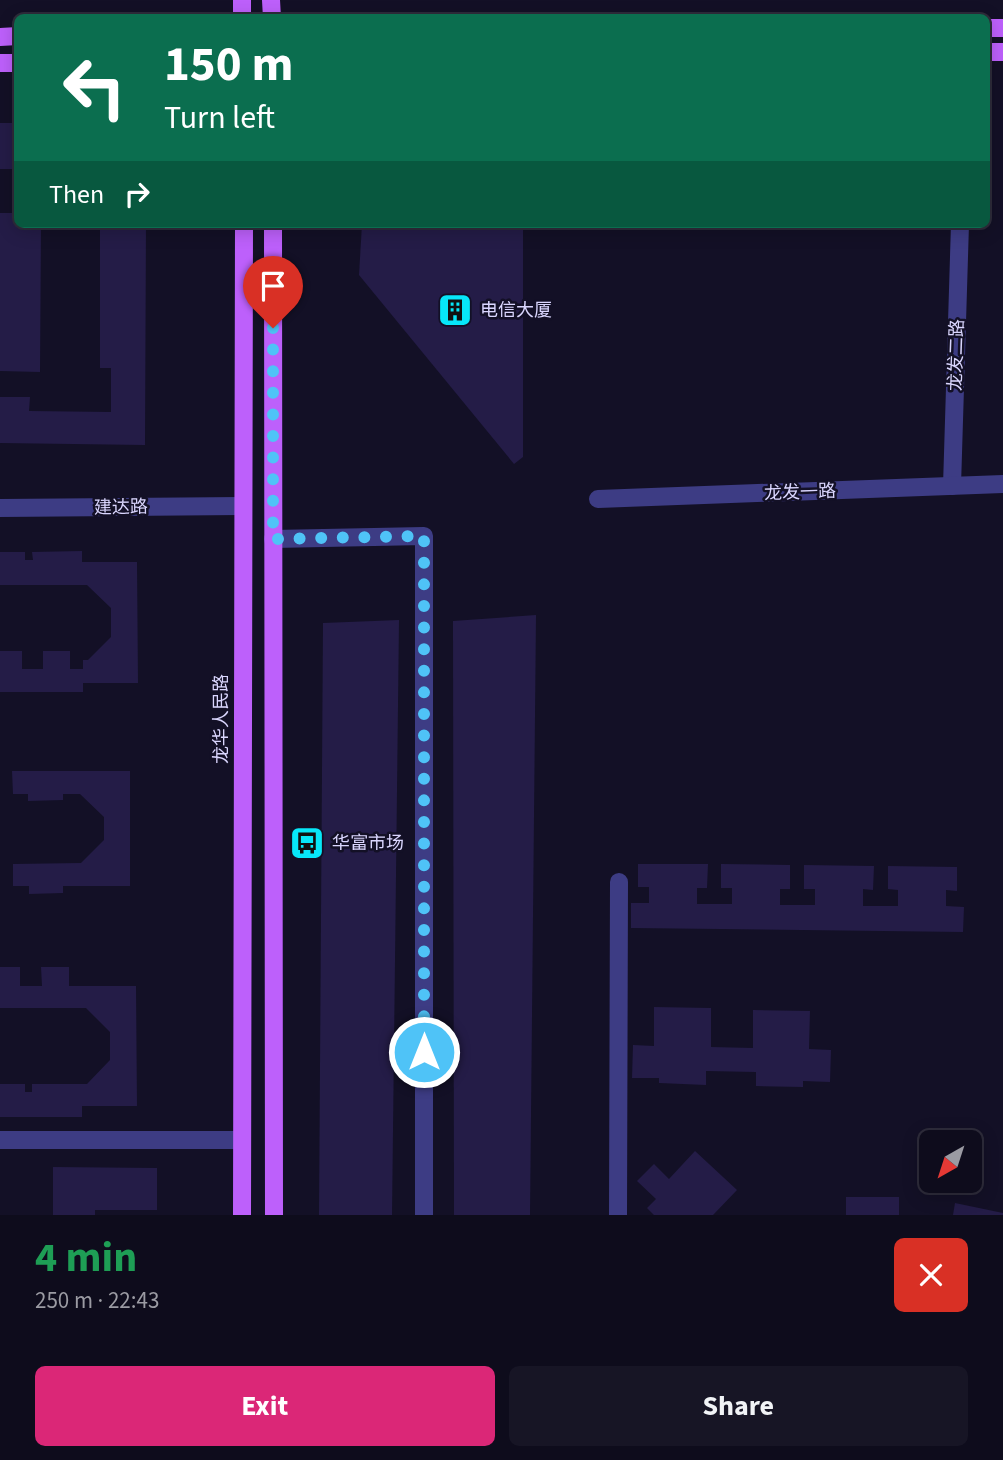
<!DOCTYPE html>
<meta charset="utf-8">
<style>
:root{--surface:#0e0c1c;--page:#171525;--text:#f1f3f6;--muted:#9b9ba3;--line:#2e2c3b;--accent:#db2777}
body{margin:0;font-family:"Source Sans 3","Noto Sans SC",sans-serif;background:var(--page);color:var(--text);height:100vh;display:flex;flex-direction:column;font-size:26px;white-space:nowrap}
*{box-sizing:border-box;margin:0}
p{font-size:23px;color:var(--muted)}
.icon{flex:none;width:38px;height:38px;fill:none;stroke:currentColor;stroke-width:2;stroke-linecap:round;stroke-linejoin:round}
.map{position:relative;height:1215px;overflow:hidden}
.drawer{display:flex;flex-direction:column;background:var(--surface);flex:1}
.drawer>*{flex:none}
.hud{position:absolute;left:14px;top:14px;width:976px;height:214px;border-radius:10px;box-shadow:0 4px 18px #0003,0 0 0 2px var(--line);background:#0b6e4f;color:#fff;overflow:hidden}
.needle{width:46px;rotate:219deg}
.controls{position:absolute;left:919px;top:1130px;display:grid;gap:14px}
.controls a{display:grid;place-items:center;width:63px;height:63px;border-radius:10px;background:var(--surface);box-shadow:0 4px 18px #0003,0 0 0 2px var(--line);font-size:35px}
.pin{position:absolute;display:grid;place-items:center;width:60px;height:60px;color:#fff;margin:-72px -30px;border-radius:50% 50% 50% 0;rotate:-45deg;box-shadow:0 0 7px #0007}
.pin .icon{rotate:45deg}
.me{position:absolute;width:77px;margin:-38px;rotate:0deg;stroke-linejoin:round;filter:drop-shadow(0 0 5px #0008)}
.turn{display:flex;align-items:center;gap:24px;height:147px;padding:0 35px;font-size:32px}
.turn .icon{width:91px;height:91px;stroke-width:2.5}
.turn b{display:block;font-size:49px;line-height:60px}
.then{display:flex;align-items:center;height:66px;padding:0 35px;background:#0003;gap:14px;font-size:26px}
.round{display:grid;place-items:center;flex:none;width:74px;height:74px;border-radius:10px;background:var(--page)}
.headline{display:flex;align-items:center;justify-content:space-between;height:119px;padding:0 35px}
h1{font-size:42px;font-weight:700;line-height:52px;color:#1e9e55}
.cta{display:flex;gap:14px;margin-top:auto;padding:14px 35px}
.cta a{flex:1;height:80px;border-radius:10px;background:var(--accent);color:#fff;font-size:28px;font-weight:700;line-height:80px;text-align:center}
.cta a+a{background:var(--page);color:var(--text)}
.map>svg:first-child{display:block}
.building{fill:#241c47}
.lines{fill:none;stroke-linecap:round;stroke-linejoin:round}
.minor{stroke:#3d3c84;stroke-width:18}
.major{stroke:#bd60fb;stroke-width:18}
.route{stroke:#4fc3f7;stroke-width:12;stroke-dasharray:0 21.6}
.labels{text-anchor:middle;stroke-width:5;stroke-linejoin:round;paint-order:stroke}
.poi-label{font-size:18px;fill:#dad6fe;stroke:#131026;text-anchor:start}
.street-label{font-size:18px;fill:#dad6fe;stroke:#131026}
</style>
<div class="map">
<svg width="1003" height="1215" viewBox="0 0 1003 1215">
<rect width="100%" height="100%" fill="#131026"/>
<g class="building">
<rect x="0" y="123" width="18" height="46"/>
<polygon points="0,213 18,213 18,224 41,224 40,372 0,371"/>
<polygon points="100,224 146,224 145,445 0,443 0,397 30,397 29,411 111,412 111,368 100,368"/>
<polygon points="362,224 523,224 523,457 514,464 359,275"/>
<polygon points="82,551 82,562 137,562 138,683 83,683 83,692 0,692 0,651 22,651 22,669 43,669 43,651 70,651 70,669 83,669 83,660 88,660 111,637 111,608 87,585 0,585 0,552 25,552 25,560 33,560 32,552"/>
<polygon points="536,615 530,1215 454,1215 453,621"/>
<polygon points="399,620 392,1215 319,1215 323,623"/>
<polygon points="12,771 130,771 130,886 63,886 63,893 29,894 29,886 13,886 13,864 81,863 104,840 104,817 80,794 63,794 63,800 28,801 28,794 13,794"/>
<polygon points="638,864 708,864 707,888 697,888 697,904 732,904 732,888 721,888 721,864 790,865 790,889 780,889 780,905 815,905 815,889 804,889 804,865 874,866 873,890 863,889 863,906 898,906 898,890 888,889 888,866 957,867 957,891 946,890 946,906 964,907 963,932 631,928 631,903 649,903 649,887 638,887"/>
<polygon points="0,967 20,967 20,986 42,986 41,967 69,967 69,986 136,986 137,1106 82,1106 82,1117 0,1117 0,1084 25,1084 25,1092 32,1092 32,1084 87,1084 110,1060 110,1032 86,1008 0,1008"/>
<polygon points="654,1007 711,1008 711,1047 753,1048 753,1010 810,1011 809,1049 831,1050 830,1082 803,1081 803,1087 756,1086 756,1072 706,1071 706,1085 659,1083 659,1078 632,1078 633,1045 654,1046"/>
<polygon points="695,1151 737,1190 713,1215 654,1215 647,1208 656,1199 637,1181 654,1164 669,1179"/>
<polygon points="53,1167 157,1168 157,1210 95,1210 95,1215 53,1215"/>
<rect x="846" y="1197" width="53" height="18"/>
<polygon points="955,1203 1003,1213 1003,1215 953,1215"/>
</g>
<g class="lines">
<g class="minor">
<polyline points="952,486 960,224"/>
<polyline points="598,499 1003,484"/>
<polyline points="0,508 242,506"/>
<polyline points="273,539 424,536 424,1215"/>
<polyline points="0,1140 242,1140"/>
<polyline points="618,1215 619,882"/>
</g>
<g class="major">
<polyline points="242,0 242,18"/>
<polyline points="271,0 272,18"/>
<polyline points="987,28 1003,28"/>
<polyline points="0,37 18,36"/>
<polyline points="987,52 1003,52"/>
<polyline points="0,63 18,63"/>
<polyline points="273,224 274,1215"/>
<polyline points="242,1215 244,224"/>
</g>
</g>
<g class="lines">
<polyline class="route" points="273,328 273,539 424,536 424,1052"/>
</g>
<defs>
<g id="building-square" transform="scale(1.75)"><rect x="-9" y="-9" width="18" height="18" rx="4" fill="#07e7f9" stroke="#131026"/><path d="M-4-6H4V6H1V3H-1V6H-4ZM-2.5-4.3h1.7v1.8h-1.7ZM.8-4.3h1.7v1.8H.8ZM-2.5-1h1.7V.8h-1.7ZM.8-1h1.7V.8H.8Z" fill="#111"/></g>
<g id="bus-square" transform="scale(1.75)"><rect x="-9" y="-9" width="18" height="18" rx="4" fill="#07e7f9" stroke="#131026"/><path d="M-5-6H5V4H4V6H2V4H-2V6H-4V4H-5ZM-3.5-4V0h7V-4ZM-3.5 1.2v1.5H-2V1.2ZM2 1.2v1.5H3.5V1.2Z" fill="#111"/></g>
</defs>
<g fill-rule="evenodd">
<use href="#building-square" x="455" y="310"/>
<use href="#bus-square" x="307" y="843"/>
</g>
<g class="labels">
<g class="poi-label">
<text x="480" y="316">电信大厦</text>
<text x="332" y="849">华富市场</text>
</g>
<g class="street-label">
<text transform="translate(956 355) rotate(-88)" y="6">龙发二路</text>
<text transform="translate(800 492) rotate(-2)" y="6">龙发一路</text>
<text transform="translate(121 507) rotate(-1)" y="6">建达路</text>
<text transform="translate(221 719) rotate(-90)" y="6">龙华人民路</text>
</g>
</g>
</svg>
<div class="controls">
<a><svg class="needle" viewBox="-14 -14 28 28"><path d="M0-13l5 13h-10z" fill="#e53935"/><path d="M0 13l5-13h-10z" fill="#9b9ba3"/></svg></a>
</div>
<div class="pin" style="left:273px;top:328px;background:#d93025"><svg class="icon" aria-label="arrive" viewBox="0 0 24 24"><path d="M6 21V4h12l-3 4 3 4H6"/></svg></div>
<svg class="me" style="left:424px;top:1052px" viewBox="-20 -20 40 40"><circle r="17" fill="#4fc3f7" stroke="#fff" stroke-width="3"/><path d="M0-11L8 9 0 5-8 9z" fill="#fff"/></svg>
<div class="hud">
<div class="turn"><svg class="icon" aria-label="left" viewBox="0 0 24 24"><path d="M17 20v-9H6M10 6l-5 5 5 5"/></svg><div><b>150 m</b>Turn left</div></div>
<div class="then">Then<svg class="icon" aria-label="right" viewBox="0 0 24 24"><path d="M7 20v-9h11M14 6l5 5-5 5"/></svg></div>
</div>
</div>
<section class="drawer">
<div class="headline"><div><h1>4 min</h1><p>250 m · 22:43</p></div><a class="round" style="background:#d93025;color:#fff"><svg class="icon" aria-label="close" viewBox="0 0 24 24"><path d="M6 6l12 12M18 6L6 18"/></svg></a></div>
<div class="cta"><a>Exit</a><a>Share</a></div>
</section>
